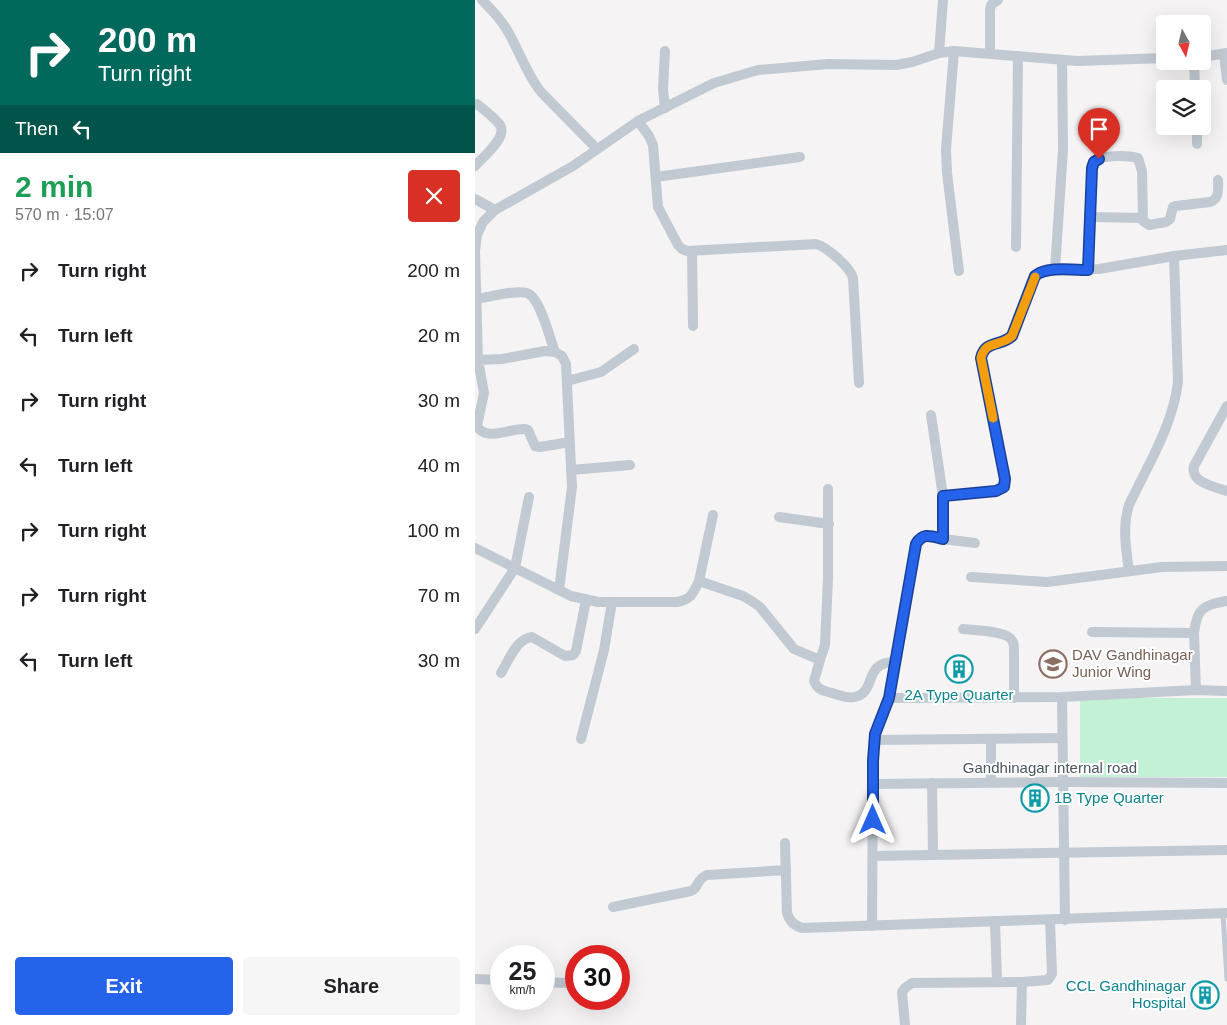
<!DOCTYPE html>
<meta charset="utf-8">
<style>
:root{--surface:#fff;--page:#f6f6f6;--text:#202124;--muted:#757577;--accent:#2563eb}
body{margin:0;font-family:Arial,sans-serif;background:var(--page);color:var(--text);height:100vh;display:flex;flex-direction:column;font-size:19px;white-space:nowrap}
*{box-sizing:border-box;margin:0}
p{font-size:16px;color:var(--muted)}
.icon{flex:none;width:28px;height:28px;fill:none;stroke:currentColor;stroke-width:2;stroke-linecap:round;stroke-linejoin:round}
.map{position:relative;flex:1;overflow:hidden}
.details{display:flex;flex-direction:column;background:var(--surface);width:475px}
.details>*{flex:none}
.guide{background:#00695c;color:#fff;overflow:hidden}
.needle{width:32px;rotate:172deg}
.buttons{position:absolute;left:681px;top:15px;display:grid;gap:10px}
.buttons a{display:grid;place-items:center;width:55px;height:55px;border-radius:5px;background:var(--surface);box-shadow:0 5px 20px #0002;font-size:25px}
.speed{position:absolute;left:15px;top:945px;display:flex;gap:10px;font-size:25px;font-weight:700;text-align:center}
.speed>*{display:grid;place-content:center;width:65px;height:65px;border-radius:50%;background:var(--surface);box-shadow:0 5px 20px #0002;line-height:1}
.speed small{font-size:12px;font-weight:400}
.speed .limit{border:8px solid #d22;background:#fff;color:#111}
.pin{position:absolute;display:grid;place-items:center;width:42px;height:42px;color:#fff;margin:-51px -21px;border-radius:50% 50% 50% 0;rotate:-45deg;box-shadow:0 0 5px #0007}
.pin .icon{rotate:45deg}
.me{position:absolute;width:55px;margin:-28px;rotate:0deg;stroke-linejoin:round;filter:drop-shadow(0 0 4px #0008)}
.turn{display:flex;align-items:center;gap:18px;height:105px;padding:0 15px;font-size:22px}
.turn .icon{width:65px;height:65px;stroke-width:2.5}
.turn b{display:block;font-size:35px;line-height:42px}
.then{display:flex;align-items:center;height:48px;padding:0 15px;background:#0003;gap:10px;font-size:19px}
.round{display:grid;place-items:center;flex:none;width:52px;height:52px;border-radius:5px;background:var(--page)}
.summary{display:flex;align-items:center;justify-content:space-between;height:85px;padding:0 15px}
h1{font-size:30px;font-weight:700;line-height:38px;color:#1e9e55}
.action{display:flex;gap:10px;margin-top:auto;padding:10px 15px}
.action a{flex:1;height:58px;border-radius:5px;background:var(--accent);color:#fff;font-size:20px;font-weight:700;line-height:58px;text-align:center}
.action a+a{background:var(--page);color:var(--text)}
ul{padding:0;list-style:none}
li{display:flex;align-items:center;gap:15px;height:65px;padding:0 15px}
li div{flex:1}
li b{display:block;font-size:19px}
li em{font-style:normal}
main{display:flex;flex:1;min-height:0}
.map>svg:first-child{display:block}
.green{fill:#c3f1d5}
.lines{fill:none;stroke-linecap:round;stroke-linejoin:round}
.lane{stroke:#c1cad2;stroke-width:5}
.street{stroke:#c1cad2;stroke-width:10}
.route-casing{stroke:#184099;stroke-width:12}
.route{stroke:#2563eb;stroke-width:9}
.slow{stroke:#f59e0b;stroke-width:9}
.labels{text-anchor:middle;stroke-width:4;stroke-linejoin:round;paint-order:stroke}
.education-label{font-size:15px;fill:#785e54;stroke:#fff;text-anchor:start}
.culture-label{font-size:15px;fill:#0d838f;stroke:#fff}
.street-label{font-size:15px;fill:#4a5661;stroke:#fff}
</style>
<main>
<section class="details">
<div class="guide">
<div class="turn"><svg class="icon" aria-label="right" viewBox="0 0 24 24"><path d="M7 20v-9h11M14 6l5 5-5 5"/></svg><div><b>200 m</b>Turn right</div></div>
<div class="then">Then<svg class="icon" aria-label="left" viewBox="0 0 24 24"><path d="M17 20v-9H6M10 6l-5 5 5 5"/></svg></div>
</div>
<div class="summary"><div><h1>2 min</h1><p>570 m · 15:07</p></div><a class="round" style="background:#d93025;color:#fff"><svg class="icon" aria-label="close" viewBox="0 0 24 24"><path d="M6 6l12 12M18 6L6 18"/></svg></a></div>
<ul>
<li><svg class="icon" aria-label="right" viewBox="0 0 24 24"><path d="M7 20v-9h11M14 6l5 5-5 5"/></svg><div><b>Turn right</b></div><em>200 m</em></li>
<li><svg class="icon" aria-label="left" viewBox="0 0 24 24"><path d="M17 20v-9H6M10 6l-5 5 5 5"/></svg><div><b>Turn left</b></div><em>20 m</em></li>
<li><svg class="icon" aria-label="right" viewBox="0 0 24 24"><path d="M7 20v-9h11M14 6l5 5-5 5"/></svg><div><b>Turn right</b></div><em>30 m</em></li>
<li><svg class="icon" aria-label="left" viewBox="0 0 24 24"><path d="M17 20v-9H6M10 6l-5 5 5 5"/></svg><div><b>Turn left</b></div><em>40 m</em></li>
<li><svg class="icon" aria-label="right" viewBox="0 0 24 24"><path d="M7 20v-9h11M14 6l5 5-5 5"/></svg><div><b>Turn right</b></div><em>100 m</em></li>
<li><svg class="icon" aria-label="right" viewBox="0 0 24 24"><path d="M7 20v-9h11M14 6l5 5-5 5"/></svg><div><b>Turn right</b></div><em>70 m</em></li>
<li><svg class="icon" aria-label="left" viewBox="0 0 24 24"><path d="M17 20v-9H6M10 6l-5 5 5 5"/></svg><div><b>Turn left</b></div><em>30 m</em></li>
</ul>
<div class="action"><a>Exit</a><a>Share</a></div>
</section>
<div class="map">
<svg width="752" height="1025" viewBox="0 0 752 1025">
<rect width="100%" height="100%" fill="#f5f3f3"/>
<rect class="green" x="605" y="698" width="147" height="79"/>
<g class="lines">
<polyline class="lane" points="748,913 752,979"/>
<g class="street">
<path d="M7 0C16 9 25 18 32 30 44 50 51 73 66 92L122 149"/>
<polyline points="190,51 188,89 190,108"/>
<polyline points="479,51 471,149 472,173 484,271"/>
<polyline points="464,53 468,0"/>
<polyline points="515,53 515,10 516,5 523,0"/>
<polyline points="749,54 752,80"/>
<polyline points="728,57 752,53"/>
<polyline points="719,61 720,89"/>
<path d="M163 121 174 136 178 145 183 207 203 245 207 249 212 251 341 244C352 247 375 267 378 278L384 383"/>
<polyline points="722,126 722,144"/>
<path d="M0 166C8 157 33 137 25 125 19 117 9 110 2 104"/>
<polyline points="181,177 325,157"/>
<polyline points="0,199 20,210"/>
<polyline points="616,217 668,218"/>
<polyline points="541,247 543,56"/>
<path d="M752 250 699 256 624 269 573 270 565 272 560 276 537 336C525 347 510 340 506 358L530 479 529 487 521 491 468 496V539C456 536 448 532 441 544L414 698 587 697 721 690 752 691"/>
<polyline points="217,251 218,326"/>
<path d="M613 269 617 168 619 161C629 155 652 155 663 158L667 171 668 221 674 225 691 222 695 219 698 207 701 206 735 202C745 199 743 189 743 180"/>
<polyline points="580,270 588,149 587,60"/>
<path d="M1 299C14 297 40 290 52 293 65 297 75 339 80 352"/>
<polyline points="0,360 3,360 0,251 2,235 8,222 20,210 98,166 163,121 239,83 283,70 353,64 421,65 437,62 464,53 479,51 602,61 690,58"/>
<polyline points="92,381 126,372 159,349"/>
<path d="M752 406 719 466C715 482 739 487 752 491"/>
<polyline points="456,415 468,496"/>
<polyline points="96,470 155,465"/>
<polyline points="304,517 354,524"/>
<polyline points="468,539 500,543"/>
<path d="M0 548 96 596 123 602H202C217 599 218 593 224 581L268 596 278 602 285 607 319 649 345 660 339 681C342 689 348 691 357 693 364 695 376 700 383 696 401 689 389 662 420 662"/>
<path d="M654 571C651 548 647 527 654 505 673 465 698 425 703 382L699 256"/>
<polyline points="496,577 572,582 687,567 752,566"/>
<polyline points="224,581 238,515"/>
<path d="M84 590 97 487 91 364 87 356 80 352 70 351 27 359 3 360 9 393 2 426C11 442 35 428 50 429L53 430 60 446 65 447 95 442"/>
<polyline points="0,629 40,568 54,497"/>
<path d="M488 629C499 630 528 631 535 638 539 642 539 645 539 650V698"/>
<polyline points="617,632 719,633 721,690"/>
<path d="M719 633C722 608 728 605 752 601"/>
<polyline points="345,660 350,645 353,579 353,489"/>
<path d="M26 673C34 660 41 639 57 637L90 656 98 655 101 651 111 600"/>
<polyline points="587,697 590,920"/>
<polyline points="106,739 129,650 137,602"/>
<polyline points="516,739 516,782"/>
<polyline points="400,740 587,738"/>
<polyline points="457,783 458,854"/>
<polyline points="398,784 588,782 752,783"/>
<path d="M310 843 312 913C315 922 319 925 327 928L752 913"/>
<polyline points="398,856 752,850"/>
<path d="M138 907 216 891C225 887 220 880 232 875L311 870"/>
<polyline points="520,921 522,981"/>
<polyline points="397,926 398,761 401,734 414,698"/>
<polyline points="0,979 26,980"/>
<polyline points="69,982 91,983"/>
<polyline points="430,1025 427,992 430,988 437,983 547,982 573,980 577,974 575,920"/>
<polyline points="546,1025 547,982"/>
</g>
</g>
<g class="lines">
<g class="route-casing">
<path id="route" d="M398 820V761L400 734 414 698 441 544C448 532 456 536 468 539V496L521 491 529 487 530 479 506 358C510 340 525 347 537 336L560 276C571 266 599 270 613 270L617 168 619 162 624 159"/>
</g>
<use href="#route" class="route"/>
<path class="slow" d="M518 418 506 358C510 340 525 347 537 336L560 277"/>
</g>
<defs>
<g id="school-ring" transform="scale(1.4375)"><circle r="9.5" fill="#fff" stroke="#8d6e63" stroke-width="1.5"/><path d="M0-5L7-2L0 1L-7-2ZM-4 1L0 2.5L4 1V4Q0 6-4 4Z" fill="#8d6e63"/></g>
<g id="building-ring" transform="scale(1.4375)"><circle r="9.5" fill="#fff" stroke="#0f9aa8" stroke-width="1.5"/><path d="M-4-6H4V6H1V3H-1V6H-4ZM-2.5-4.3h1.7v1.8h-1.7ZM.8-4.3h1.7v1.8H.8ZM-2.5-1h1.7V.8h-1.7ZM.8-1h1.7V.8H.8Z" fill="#0f9aa8"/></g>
</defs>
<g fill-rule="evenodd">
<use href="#school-ring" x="578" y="664"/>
<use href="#building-ring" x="484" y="669"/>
<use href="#building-ring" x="560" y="798"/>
<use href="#building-ring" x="730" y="995"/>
</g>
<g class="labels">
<g class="education-label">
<text x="597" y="660">DAV Gandhinagar<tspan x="597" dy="17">Junior Wing</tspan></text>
</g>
<g class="culture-label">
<text x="484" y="700">2A Type Quarter</text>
<text x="579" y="803" text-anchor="start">1B Type Quarter</text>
<text x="711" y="991" text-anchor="end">CCL Gandhinagar<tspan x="711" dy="17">Hospital</tspan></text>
</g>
<g class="street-label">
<text x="575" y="773">Gandhinagar internal road</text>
</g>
</g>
</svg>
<div class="buttons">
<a><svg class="needle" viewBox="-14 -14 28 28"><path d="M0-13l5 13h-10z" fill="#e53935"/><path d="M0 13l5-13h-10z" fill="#757577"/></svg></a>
<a><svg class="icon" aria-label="layers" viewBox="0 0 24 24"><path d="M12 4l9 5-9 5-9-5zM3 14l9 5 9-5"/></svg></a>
</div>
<div class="speed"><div>25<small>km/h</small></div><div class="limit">30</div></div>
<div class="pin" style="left:624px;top:159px;background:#d93025"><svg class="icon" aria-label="arrive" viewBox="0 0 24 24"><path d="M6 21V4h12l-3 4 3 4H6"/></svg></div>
<svg class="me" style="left:398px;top:820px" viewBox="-20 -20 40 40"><path d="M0-17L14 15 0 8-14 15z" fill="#2563eb" stroke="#fff" stroke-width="4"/></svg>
</div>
</main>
